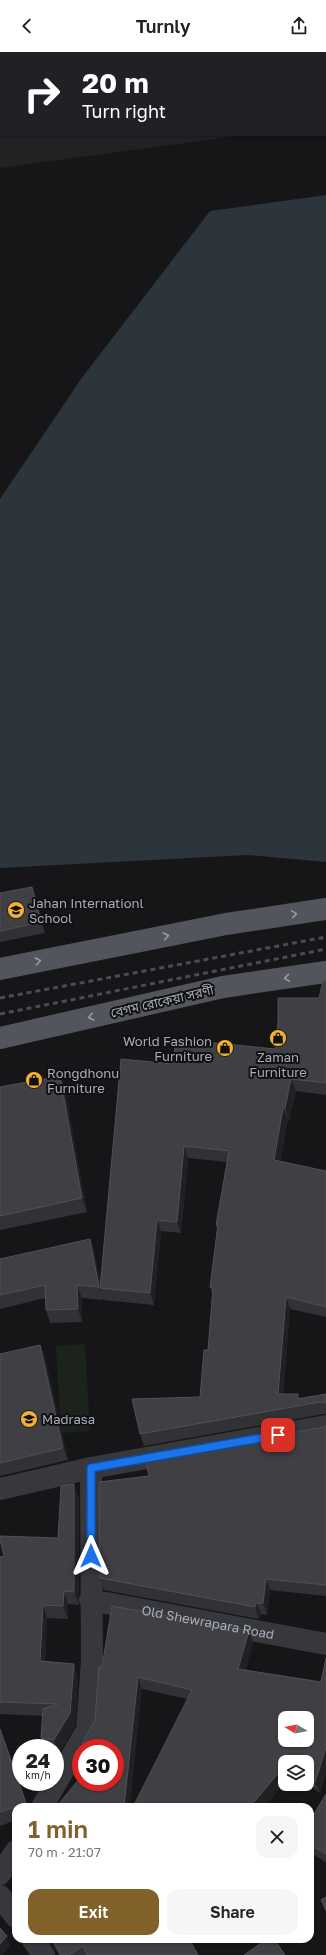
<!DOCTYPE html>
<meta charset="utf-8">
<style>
:root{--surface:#fff;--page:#f6f6f6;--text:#222;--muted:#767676;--accent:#80622a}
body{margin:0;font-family:"Golos Text","Noto Sans Bengali",sans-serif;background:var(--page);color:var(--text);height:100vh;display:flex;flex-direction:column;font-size:15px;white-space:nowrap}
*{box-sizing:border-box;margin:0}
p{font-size:13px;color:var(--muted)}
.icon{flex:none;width:22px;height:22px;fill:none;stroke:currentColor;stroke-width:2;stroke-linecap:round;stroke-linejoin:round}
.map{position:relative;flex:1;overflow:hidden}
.panel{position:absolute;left:12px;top:1751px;width:302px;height:140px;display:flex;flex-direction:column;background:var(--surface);border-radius:12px;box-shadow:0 1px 3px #0004}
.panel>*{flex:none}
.banner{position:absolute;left:0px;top:0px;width:326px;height:84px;box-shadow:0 1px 3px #0004;background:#202124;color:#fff;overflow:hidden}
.needle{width:26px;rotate:280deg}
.tools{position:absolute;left:278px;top:1659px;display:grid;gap:8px}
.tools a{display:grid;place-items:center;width:36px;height:36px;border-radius:8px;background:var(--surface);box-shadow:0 1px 3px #0004;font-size:20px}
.speed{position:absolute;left:12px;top:1687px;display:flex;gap:8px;font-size:20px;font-weight:700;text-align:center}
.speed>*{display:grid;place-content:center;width:52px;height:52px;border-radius:50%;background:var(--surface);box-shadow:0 1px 3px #0004;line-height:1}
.speed small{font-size:10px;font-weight:400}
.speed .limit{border:6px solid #d22;background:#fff;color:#111}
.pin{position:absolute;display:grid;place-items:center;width:34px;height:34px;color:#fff;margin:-17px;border-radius:8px;box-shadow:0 2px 6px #0006}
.me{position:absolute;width:44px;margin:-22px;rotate:0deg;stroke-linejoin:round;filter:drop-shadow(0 0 3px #0008)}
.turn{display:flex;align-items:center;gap:14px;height:84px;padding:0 16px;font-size:18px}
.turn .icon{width:52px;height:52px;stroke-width:2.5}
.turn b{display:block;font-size:28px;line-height:34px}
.round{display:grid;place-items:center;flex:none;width:42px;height:42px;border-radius:12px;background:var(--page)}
.headline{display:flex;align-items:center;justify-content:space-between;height:68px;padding:0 16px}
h1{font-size:24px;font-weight:600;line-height:30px;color:var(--accent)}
.action{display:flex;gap:8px;margin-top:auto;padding:8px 16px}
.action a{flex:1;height:46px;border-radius:12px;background:var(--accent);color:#fff;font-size:16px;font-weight:600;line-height:46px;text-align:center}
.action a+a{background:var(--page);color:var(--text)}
header{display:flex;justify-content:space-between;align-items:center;height:52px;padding:0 16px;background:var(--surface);font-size:18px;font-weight:600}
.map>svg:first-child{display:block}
.built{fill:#222225}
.green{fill:#1c231d}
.water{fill:#2c353c}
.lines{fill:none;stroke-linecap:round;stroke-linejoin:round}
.minor{stroke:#37383d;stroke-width:22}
.major{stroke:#53555c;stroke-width:22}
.rail{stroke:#4a4c52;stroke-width:3;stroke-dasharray:5 4;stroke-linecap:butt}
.wall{fill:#323236}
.shaded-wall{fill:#212124}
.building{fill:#3f3f44;stroke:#4f5156;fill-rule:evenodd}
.oneway{stroke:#979ba6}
.route-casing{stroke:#114b97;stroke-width:10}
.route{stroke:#1a73e8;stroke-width:7}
.labels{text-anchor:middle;stroke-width:4;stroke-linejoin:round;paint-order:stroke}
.poi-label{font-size:13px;fill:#a8adb8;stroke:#111113;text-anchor:start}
.street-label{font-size:13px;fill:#a8adb8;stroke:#111113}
</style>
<header><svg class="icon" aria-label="back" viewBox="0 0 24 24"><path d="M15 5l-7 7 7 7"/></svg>Turnly<svg class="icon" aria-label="share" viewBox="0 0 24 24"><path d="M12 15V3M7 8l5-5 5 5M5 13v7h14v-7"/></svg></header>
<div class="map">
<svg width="326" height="1903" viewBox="0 0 326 1903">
<rect width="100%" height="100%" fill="#161618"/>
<polygon class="built" points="0,0 326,0 326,75 325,1 1,1 1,83 243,83 0,116"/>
<polygon class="green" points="85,1292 90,1379 61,1381 56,1294"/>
<polygon class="water" points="326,143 326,810 247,803 0,816 0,447 81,327 210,159"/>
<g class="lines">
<g class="minor">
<polyline points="0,1437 91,1416 326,1374"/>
<path id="s1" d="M90 1548 326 1592"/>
<polyline points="42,1755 87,1678 92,1609 91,1416"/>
<polyline points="0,1822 16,1799"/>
<polyline points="0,1844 16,1865"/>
<polyline points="32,1887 44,1903"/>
</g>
<g class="major">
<polyline points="0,917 226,872 326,857"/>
<polyline points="0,986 223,935 326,920"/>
</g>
<g class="rail">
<polyline points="0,946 326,885"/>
<polyline points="0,962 326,897"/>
</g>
</g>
<g class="wall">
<polygon points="0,841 36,845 45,881 0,890"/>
<polygon points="326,929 326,1043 296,1039 289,1068 288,1067 280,1109 326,1119 326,1265 290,1257 283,1342 298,1342 299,1346 326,1342 326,1362 324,1362 144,1394 140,1382 200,1345 208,1298 213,1243 210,1235 217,1177 216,1173 227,1110 188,1106 181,1181 161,1179 154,1253 104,1248 103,1245 103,1248 82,1246 82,1270 50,1271 46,1258 45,1246 0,1257 0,1207 90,1187 94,1199 100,1231 173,1012 275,997 319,946"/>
<polygon points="60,1024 65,1037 87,1160 0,1178 0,1035"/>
<polygon points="40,1293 45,1305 68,1408 0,1424 0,1302"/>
<polygon points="326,1374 326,1544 270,1538 267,1563 261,1562 259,1567 104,1538 100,1526 149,1424"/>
<polygon points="79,1445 79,1553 68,1552 68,1567 47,1566 45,1609 74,1612 78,1625 75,1674 59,1701 55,1700 55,1696 44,1696 41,1686 43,1664 0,1662 0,1505 58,1486"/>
<polygon points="253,1591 245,1618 321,1630 326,1606 326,1721 320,1741 307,1731 307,1710 285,1710 285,1730 264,1755 187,1647 142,1637 115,1696 84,1696 82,1692 95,1668 102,1615"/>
<polygon points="0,1677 28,1755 16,1755 16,1768 0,1774"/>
<polygon points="326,1742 326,1810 310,1801 310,1769"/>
<polygon points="326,1845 326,1861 321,1848"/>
<polygon points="50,1887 189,1887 198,1903 59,1903"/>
</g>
<g class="shaded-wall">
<polygon points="32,835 36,845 45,881 41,870"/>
<polygon points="60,1024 65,1037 87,1160 82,1146"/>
<polygon points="291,1027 296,1039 289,1068 285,1056"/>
<polygon points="283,1056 288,1067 279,1119 274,1108"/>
<polygon points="184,1094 188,1106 181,1181 177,1170"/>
<polygon points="157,1168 161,1179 154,1253 150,1241"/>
<polygon points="90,1187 94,1199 101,1236 100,1236 103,1248 99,1235"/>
<polygon points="77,1233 82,1246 82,1270 78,1257"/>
<polygon points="286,1245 290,1257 282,1354 278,1342"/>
<polygon points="40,1293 45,1305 68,1408 63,1396"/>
<polygon points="74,1432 79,1445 79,1553 74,1540"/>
<polygon points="266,1527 270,1538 267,1563 263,1551"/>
<polygon points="64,1539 68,1552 68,1567 63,1554"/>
<polygon points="256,1551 261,1562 259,1567 255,1555"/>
<polygon points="43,1553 47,1566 45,1622 40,1609"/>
<polygon points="249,1579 253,1591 243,1629 238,1617"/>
<polygon points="74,1612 78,1625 75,1674 59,1701 54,1688"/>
<polygon points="138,1625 142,1637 130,1755 124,1755"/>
<polygon points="326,1696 326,1721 320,1741 315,1730"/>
<polygon points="285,1713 285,1730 264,1755 250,1755"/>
<polygon points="7,1884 10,1894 3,1903 0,1903 0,1892"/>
</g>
<g class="building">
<polygon points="32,835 41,870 0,879 0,841"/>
<polygon points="323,929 326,929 326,1031 291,1027 285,1056 283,1056 274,1108 326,1119 326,1255 286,1245 278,1342 298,1342 298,1347 326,1342 326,1351 320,1350 140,1382 132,1347 200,1345 204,1298 208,1298 213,1236 210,1235 218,1173 216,1173 229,1099 184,1094 177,1170 157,1168 150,1241 100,1236 121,1007 173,1012 176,987 275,997 278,971 278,946 319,946"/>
<polygon points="60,1024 82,1146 0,1164 0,1035"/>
<polygon points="90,1187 99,1235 77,1233 78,1257 46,1258 45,1233 0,1243 0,1207"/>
<polygon points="40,1293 63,1396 0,1411 0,1302"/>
<polygon points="326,1374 326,1533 266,1527 263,1551 256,1551 255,1555 100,1526 99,1430 149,1424 145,1407 324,1375"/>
<polygon points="74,1432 74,1540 64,1539 63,1554 43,1553 40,1609 74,1612 70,1661 54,1688 41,1686 43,1657 58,1652 0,1650 0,1505 4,1504 0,1488 0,1484 58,1486 61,1434"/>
<path d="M112 1554 249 1579 238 1617 321 1630 326 1606V1696L315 1730 307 1722V1710H292L290 1708 288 1710H285V1713L250 1755H133L192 1638 138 1625 124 1755H56L81 1725V1730H115V1696H105L107 1694 82 1692 95 1668 99 1615H102ZM285 1666H307V1688H285Z"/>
<polygon points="0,1677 26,1751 0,1760"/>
<polygon points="326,1742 326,1802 310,1793 310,1769"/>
<polygon points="326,1845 326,1858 321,1848"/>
<polygon points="0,1876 7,1884 0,1892"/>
<polygon points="52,1887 189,1887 198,1903 87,1903 83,1894 69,1903 61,1903"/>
<polygon points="267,1887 274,1887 285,1903 244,1903"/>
</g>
<defs><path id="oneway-chevron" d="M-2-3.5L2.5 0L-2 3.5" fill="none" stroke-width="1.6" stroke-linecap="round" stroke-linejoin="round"/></defs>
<g class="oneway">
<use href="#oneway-chevron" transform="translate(294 862) rotate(-9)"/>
<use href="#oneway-chevron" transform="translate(166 884) rotate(-11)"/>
<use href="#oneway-chevron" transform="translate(38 909) rotate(-11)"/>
<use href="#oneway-chevron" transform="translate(287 926) rotate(172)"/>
<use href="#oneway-chevron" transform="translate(91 965) rotate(167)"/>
</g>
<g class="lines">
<g class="route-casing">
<polyline id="route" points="91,1504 91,1416 278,1383"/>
</g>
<use href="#route" class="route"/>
</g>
<defs>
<g id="school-disc" transform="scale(0.9)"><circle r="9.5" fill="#f2b134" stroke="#111113"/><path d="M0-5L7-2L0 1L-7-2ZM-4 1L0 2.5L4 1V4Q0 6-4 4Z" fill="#111"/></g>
<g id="shop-disc" transform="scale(0.9)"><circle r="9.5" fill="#f2b134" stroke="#111113"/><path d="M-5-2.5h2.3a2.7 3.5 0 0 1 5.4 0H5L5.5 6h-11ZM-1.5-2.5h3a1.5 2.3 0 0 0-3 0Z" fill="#111"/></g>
<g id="university-disc" transform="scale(0.9)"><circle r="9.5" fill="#f2b134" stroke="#111113"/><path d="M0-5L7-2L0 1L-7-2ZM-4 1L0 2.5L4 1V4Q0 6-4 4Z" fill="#111"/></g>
</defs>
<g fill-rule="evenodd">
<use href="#school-disc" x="16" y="858"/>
<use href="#shop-disc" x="278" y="986"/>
<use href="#shop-disc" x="225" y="996"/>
<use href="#shop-disc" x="34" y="1028"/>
<use href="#university-disc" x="29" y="1367"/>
</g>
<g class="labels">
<g class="poi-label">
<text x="29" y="856">Jahan Internationl<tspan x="29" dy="15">School</tspan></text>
<text x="212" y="994" text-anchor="end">World Fashion<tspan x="212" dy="15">Furniture</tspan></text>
<text x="278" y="1010" text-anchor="middle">Zaman<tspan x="278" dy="15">Furniture</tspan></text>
<text x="47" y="1026">Rongdhonu<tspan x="47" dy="15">Furniture</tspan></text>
<text x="42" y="1372">Madrasa</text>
</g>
<g class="street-label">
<text transform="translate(162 949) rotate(-13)" y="5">বেগম রোকেয়া সরণী</text>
<text dy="5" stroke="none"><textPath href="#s1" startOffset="120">Old Shewrapara Road</textPath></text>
</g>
</g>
</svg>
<div class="tools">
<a><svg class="needle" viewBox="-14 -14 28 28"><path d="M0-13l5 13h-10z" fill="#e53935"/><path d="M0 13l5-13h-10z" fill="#767676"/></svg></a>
<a><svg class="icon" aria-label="layers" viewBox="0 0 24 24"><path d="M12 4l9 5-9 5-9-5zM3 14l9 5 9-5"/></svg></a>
</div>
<div class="speed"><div>24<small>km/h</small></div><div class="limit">30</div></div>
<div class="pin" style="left:278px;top:1383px;background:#d93025"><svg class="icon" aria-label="arrive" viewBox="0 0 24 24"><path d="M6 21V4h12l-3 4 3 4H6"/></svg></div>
<svg class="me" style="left:91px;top:1504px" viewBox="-20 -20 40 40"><path d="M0-17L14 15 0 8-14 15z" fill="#1a73e8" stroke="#fff" stroke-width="4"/></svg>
<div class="banner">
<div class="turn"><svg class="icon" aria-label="right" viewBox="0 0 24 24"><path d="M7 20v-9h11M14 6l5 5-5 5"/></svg><div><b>20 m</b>Turn right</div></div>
</div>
<section class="panel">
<div class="headline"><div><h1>1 min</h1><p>70 m · 21:07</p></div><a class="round"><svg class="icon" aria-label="close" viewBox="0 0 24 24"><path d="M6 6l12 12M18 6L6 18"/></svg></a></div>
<div class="action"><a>Exit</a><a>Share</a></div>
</section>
</div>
